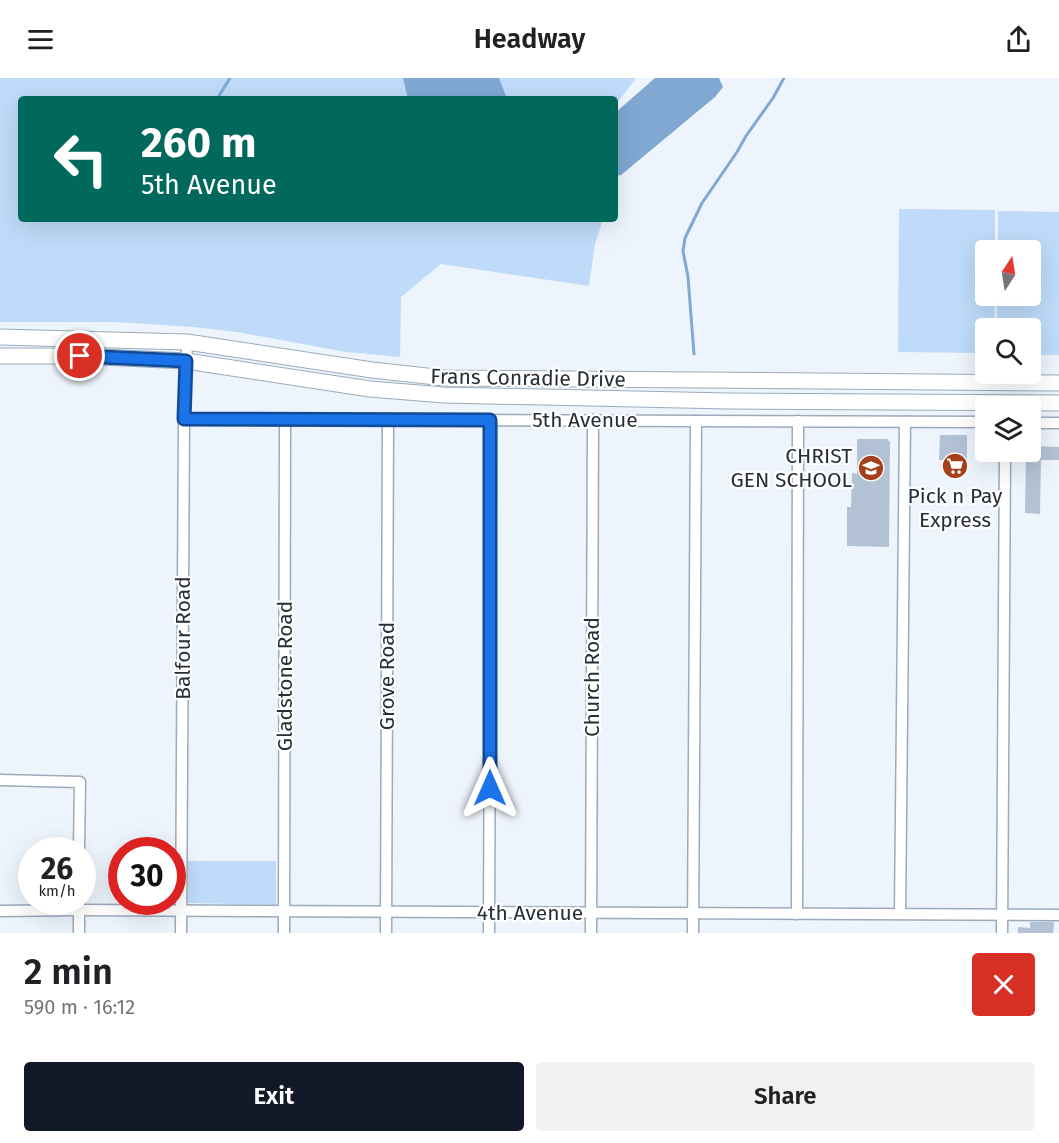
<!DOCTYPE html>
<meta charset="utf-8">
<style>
:root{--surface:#fff;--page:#f2f2f2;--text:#202124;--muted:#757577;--accent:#111827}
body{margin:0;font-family:"Fira Sans",sans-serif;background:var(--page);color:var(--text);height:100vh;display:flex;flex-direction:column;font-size:22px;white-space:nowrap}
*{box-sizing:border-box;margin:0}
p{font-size:20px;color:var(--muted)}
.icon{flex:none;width:33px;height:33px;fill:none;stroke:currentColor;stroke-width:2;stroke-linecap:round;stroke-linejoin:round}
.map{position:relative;height:855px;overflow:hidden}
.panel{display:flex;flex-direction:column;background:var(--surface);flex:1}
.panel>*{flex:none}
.guide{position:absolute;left:18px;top:18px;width:600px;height:126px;border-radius:6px;box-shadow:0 6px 24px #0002;background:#00695c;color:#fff;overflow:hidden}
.needle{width:39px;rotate:12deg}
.fabs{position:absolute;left:975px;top:162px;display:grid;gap:12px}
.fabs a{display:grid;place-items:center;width:66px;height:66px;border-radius:6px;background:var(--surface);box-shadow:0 6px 24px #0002;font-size:30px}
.speed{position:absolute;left:18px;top:759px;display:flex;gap:12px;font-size:30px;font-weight:700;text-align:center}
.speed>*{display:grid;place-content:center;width:78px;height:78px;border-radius:50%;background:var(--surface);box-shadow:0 6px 24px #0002;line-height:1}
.speed small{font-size:15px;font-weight:400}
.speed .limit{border:9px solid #d22;background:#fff;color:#111}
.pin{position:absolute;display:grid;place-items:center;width:51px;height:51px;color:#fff;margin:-26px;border:3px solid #fff;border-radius:50%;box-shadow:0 2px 6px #0007}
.me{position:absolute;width:66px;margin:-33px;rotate:0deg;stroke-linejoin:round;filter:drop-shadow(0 0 4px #0008)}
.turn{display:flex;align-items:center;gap:21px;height:126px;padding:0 24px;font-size:27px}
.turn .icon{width:78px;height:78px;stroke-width:2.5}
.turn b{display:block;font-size:42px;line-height:51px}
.round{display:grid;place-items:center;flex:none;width:63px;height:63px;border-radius:6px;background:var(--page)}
.overview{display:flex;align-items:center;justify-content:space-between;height:102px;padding:0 24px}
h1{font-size:36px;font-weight:600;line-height:45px}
.action{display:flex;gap:12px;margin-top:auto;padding:12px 24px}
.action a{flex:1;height:69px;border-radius:6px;background:var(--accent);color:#fff;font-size:24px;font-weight:600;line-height:69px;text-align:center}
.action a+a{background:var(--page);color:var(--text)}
header{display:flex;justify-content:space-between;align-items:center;height:78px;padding:0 24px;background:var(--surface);font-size:27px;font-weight:600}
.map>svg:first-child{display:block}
.green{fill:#bfdbf9}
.water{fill:#80a8d3}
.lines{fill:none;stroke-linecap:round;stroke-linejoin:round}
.stream{stroke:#80a8d3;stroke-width:3}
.building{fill:#b2c2d4}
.minor-casing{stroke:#9babbc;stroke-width:13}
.secondary-casing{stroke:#9babbc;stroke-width:17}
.minor{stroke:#fff;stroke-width:10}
.secondary{stroke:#fff;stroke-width:15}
.route-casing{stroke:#114b97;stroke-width:15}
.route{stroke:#1a73e8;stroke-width:10}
.labels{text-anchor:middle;stroke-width:4.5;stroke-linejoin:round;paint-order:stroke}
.street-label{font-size:21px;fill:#272e35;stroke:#fff}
.poi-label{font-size:21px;fill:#272e35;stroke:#fff;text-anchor:end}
</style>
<header><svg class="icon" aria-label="menu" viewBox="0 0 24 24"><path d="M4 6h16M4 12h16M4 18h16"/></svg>Headway<svg class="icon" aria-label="share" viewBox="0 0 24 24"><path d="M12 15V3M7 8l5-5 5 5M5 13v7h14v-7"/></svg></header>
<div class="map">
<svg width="1059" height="855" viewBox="0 0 1059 855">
<rect width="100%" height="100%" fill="#edf4fb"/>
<g class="green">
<polygon points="0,0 636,0 615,28 615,21 21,21 21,141 603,141 595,166 589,208 441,186 401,219 400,279 346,274 237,254 193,249 117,244 0,244"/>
<polygon points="899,131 995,132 995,172 986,172 986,218 995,218 994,250 986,250 985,275 898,274"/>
<polygon points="998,133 1059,134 1059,277 1031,277 1030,250 997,250 997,218 1030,218 1030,172 998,172"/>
<polygon points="188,783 276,783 276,827 188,825"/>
</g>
<g class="water">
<polygon points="403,0 499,0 507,21 408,21"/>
<polygon points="655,0 719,0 723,9 715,19 621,97 615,98 615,35"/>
</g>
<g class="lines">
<g class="stream">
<polyline points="217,21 230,0"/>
<polyline points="694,276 688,199 683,173 685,160 702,125 737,74 746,58 773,20 784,0"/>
</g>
</g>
<g class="building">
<polygon points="940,357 967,357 967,383 939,382"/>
<polygon points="857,361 887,361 890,364 889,469 847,468 847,429 851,429 852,395 857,396"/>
<polygon points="1030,368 1059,369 1059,382 1041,382 1040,436 1025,435 1026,374 1030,374"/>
<polygon points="1030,844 1054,844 1053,855 1018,855 1018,849 1030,850"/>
</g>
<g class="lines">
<g class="minor-casing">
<g id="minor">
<polyline points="184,341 986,344"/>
<polyline points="1030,345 1059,345"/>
<polyline points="0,702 80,704 79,772"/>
<polyline points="0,833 79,832 1059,837"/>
<polyline points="900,835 905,344"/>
<polyline points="797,836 798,343"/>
<polyline points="79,855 79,824"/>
<polyline points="181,855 184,341 187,264"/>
<polyline points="284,855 285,341"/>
<polyline points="386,855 388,342"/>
<polyline points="489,855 491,342"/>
<polyline points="591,855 593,342"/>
<polyline points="693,855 696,343"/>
<polyline points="1002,855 1005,374"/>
</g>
</g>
<g class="secondary-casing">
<g id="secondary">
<polyline points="0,259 187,264 372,292 445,300 1059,305"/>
<polyline points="0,278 80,278 186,283 370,311 444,317 728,323 1059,325"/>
</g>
</g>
<use href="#minor" class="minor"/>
<use href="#secondary" class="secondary"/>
</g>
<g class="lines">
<g class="route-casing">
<polyline id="route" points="80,278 186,283 184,341 490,342 490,710"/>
</g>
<use href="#route" class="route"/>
</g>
<defs>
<g id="supermarket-disc" transform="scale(1.35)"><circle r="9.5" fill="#a63f1b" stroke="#fff"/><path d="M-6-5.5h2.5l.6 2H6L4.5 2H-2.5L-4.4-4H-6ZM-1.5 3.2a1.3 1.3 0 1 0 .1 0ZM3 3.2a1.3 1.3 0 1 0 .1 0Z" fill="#fff"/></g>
<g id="school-disc" transform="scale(1.35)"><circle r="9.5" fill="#a63f1b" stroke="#fff"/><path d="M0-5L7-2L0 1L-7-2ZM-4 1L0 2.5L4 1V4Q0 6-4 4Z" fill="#fff"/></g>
</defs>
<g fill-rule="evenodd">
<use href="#supermarket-disc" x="955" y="388"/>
<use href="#school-disc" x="871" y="390"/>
</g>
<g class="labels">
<g class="street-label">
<text transform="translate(528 300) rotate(1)" y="7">Frans Conradie Drive</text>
<text x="585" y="349">5th Avenue</text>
<text transform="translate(183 560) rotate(-90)" y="7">Balfour Road</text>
<text transform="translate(285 598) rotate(-90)" y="7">Gladstone Road</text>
<text transform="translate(387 598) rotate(-90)" y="7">Grove Road</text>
<text transform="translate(592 599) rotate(-90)" y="7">Church Road</text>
<text x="530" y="842">4th Avenue</text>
</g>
<g class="poi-label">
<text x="852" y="385">CHRIST<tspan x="852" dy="24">GEN SCHOOL</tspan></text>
<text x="955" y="425" text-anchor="middle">Pick n Pay<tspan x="955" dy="24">Express</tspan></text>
</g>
</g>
</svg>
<div class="fabs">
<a><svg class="needle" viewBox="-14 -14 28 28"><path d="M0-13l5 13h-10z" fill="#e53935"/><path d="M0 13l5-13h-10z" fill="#757577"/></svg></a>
<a><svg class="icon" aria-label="search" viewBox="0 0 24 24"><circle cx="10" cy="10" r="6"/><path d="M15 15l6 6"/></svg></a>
<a><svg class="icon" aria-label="layers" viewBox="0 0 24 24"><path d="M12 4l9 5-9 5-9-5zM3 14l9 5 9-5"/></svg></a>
</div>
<div class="speed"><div>26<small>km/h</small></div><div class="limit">30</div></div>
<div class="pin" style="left:80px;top:278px;background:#d93025"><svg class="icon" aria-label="arrive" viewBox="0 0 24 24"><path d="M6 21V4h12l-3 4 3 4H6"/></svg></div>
<svg class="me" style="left:490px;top:710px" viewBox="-20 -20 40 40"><path d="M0-17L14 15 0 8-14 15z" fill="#1a73e8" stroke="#fff" stroke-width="4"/></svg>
<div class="guide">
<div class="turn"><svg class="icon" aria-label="left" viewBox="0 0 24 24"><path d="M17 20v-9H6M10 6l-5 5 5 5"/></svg><div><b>260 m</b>5th Avenue</div></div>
</div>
</div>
<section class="panel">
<div class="overview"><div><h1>2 min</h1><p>590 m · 16:12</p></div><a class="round" style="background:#d93025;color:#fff"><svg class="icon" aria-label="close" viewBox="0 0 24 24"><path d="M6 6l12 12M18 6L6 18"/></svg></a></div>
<div class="action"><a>Exit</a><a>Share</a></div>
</section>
